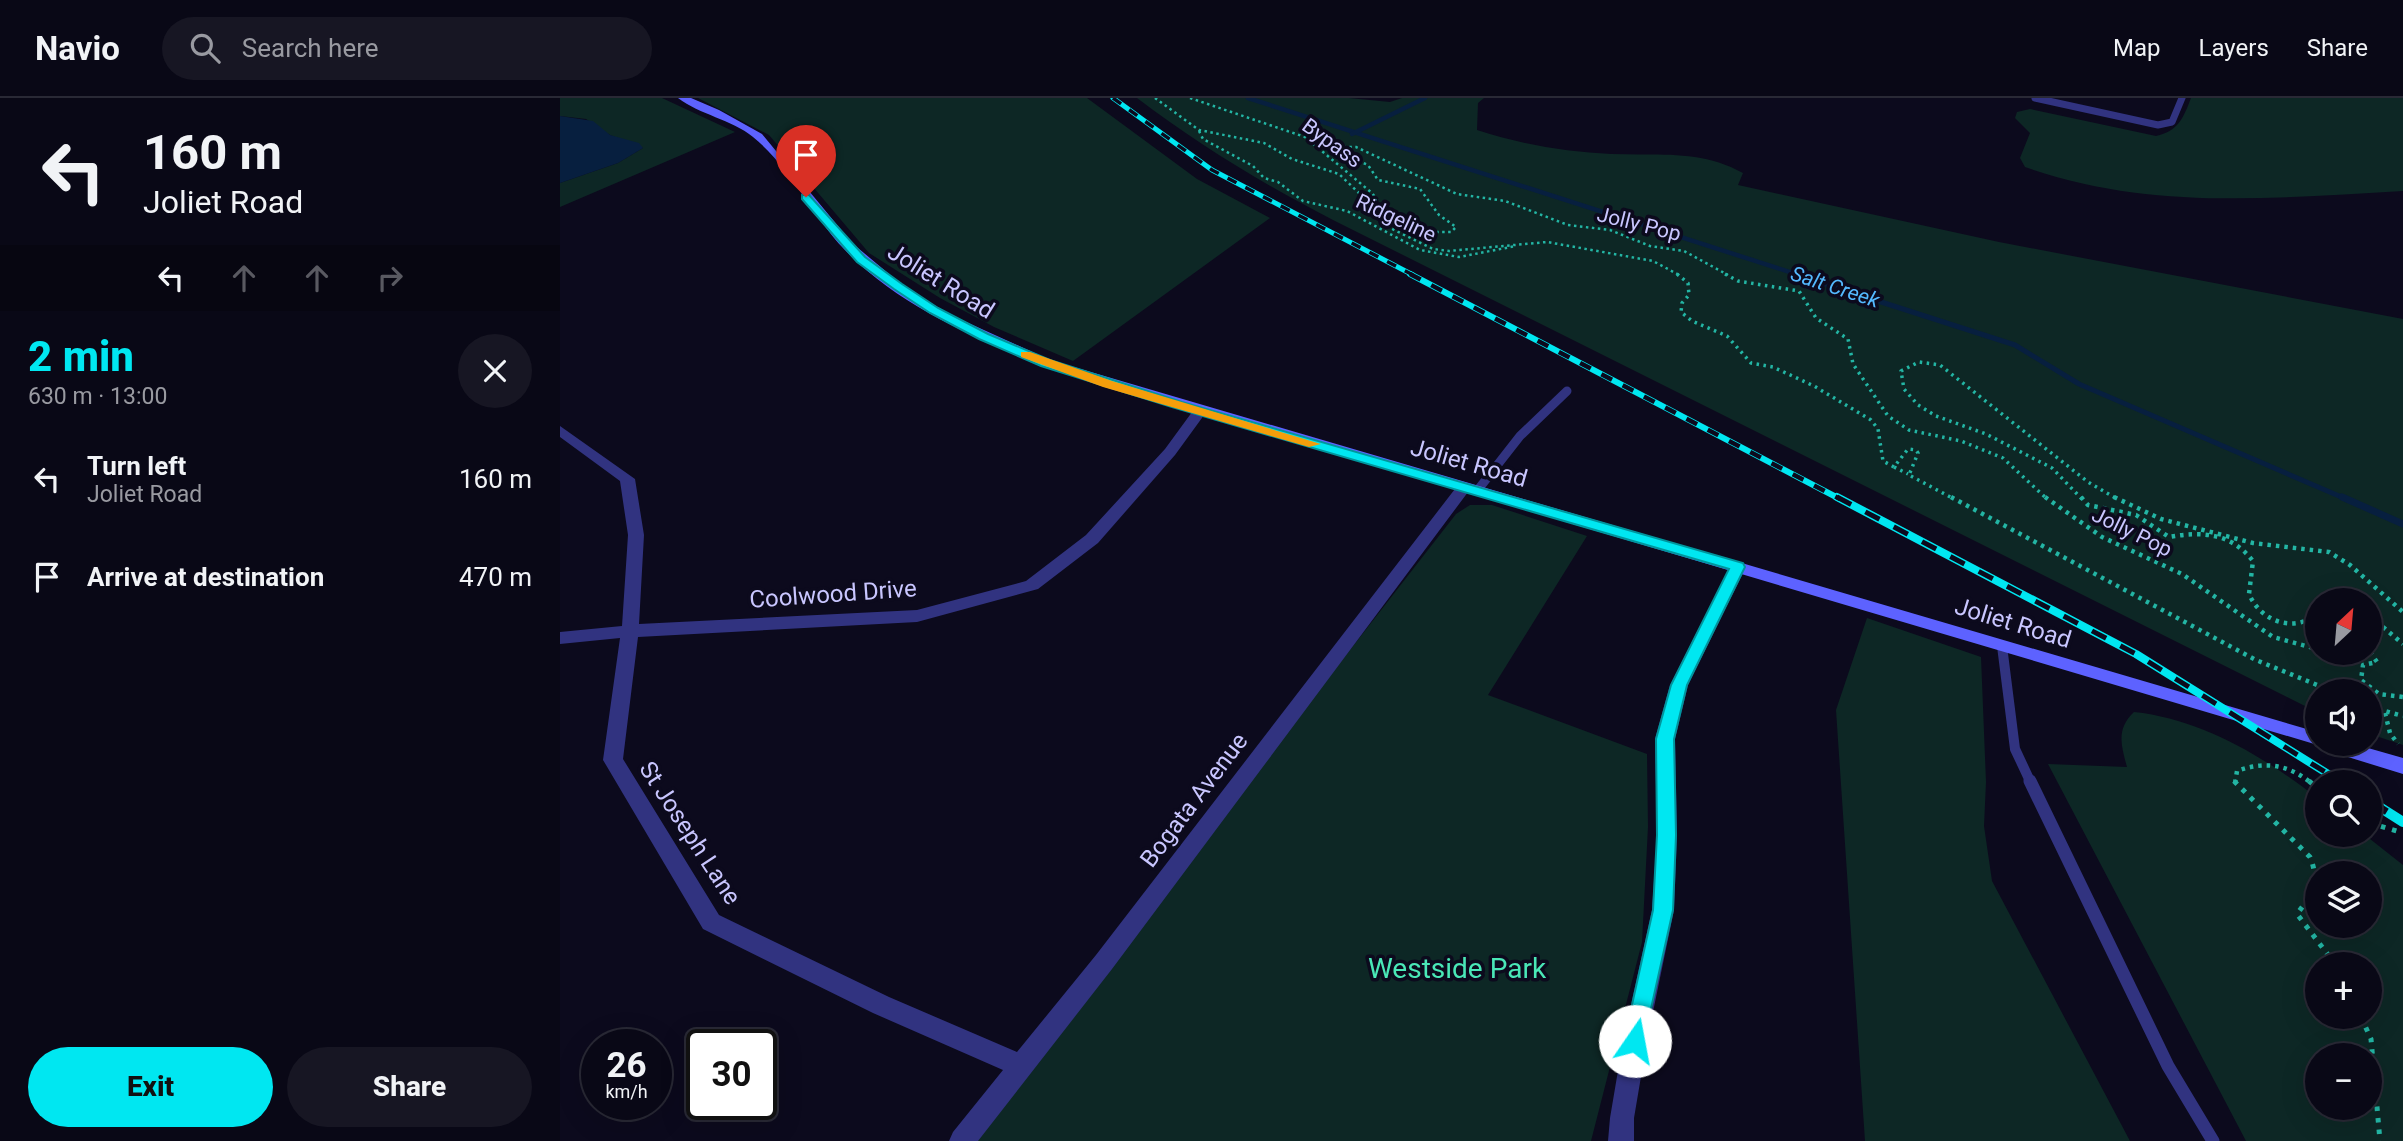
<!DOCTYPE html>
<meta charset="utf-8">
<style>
:root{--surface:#090816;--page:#171623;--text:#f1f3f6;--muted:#999aa1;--line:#292935;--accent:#00e7f1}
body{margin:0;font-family:Roboto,sans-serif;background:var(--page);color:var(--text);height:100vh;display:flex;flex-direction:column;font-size:26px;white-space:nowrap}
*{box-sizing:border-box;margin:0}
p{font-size:23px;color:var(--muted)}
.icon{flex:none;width:38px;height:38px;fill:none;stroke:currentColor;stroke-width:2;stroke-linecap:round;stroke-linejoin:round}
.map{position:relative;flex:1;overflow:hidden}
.details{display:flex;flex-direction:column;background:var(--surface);width:560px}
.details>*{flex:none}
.banner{background:#090816;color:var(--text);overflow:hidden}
.needle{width:46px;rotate:26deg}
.fabs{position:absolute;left:1745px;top:490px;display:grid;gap:14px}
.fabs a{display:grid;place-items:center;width:77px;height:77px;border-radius:50%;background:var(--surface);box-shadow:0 7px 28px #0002,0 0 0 2px var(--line);font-size:35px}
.speed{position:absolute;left:21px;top:931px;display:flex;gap:14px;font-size:35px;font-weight:700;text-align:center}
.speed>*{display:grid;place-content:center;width:91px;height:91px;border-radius:50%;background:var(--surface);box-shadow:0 7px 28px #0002,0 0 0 2px var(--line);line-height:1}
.speed small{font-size:18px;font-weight:400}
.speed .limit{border:4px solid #111;border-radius:10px;background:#fff;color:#111}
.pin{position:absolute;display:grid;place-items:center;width:60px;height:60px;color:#fff;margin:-72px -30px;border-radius:50% 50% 50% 0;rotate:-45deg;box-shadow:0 0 7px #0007}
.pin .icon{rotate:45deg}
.me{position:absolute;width:77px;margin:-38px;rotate:12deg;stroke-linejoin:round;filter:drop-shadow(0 0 5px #0008)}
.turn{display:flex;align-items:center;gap:24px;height:147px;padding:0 28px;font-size:32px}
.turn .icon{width:91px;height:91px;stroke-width:2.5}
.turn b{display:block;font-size:49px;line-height:60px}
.lanes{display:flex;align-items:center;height:66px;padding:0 28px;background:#0003;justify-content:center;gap:35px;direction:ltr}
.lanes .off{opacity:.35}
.round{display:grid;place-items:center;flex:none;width:74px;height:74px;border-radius:37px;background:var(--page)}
.overview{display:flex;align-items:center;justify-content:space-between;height:119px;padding:0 28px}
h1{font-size:42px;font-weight:800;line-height:52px;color:var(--accent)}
.cta{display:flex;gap:14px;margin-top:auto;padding:14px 28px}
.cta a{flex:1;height:80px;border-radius:42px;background:var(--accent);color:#111;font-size:28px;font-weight:800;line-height:80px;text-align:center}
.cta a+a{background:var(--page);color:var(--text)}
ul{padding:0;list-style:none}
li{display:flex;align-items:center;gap:21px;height:98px;padding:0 28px}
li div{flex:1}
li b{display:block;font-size:26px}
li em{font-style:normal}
header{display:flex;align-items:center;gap:42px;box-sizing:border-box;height:98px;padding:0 35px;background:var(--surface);border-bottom:2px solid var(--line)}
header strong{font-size:33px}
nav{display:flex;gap:38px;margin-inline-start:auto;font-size:24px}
.search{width:490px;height:63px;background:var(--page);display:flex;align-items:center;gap:18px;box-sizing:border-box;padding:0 24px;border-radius:38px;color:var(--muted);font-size:26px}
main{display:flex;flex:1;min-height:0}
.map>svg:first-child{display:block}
.green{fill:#0d2725;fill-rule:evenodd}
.water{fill:#071f3f}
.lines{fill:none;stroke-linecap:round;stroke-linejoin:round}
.stream-far2{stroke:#071f3f;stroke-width:4.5}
.stream-far1{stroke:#071f3f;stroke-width:5}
.stream{stroke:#071f3f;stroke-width:7}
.path-far3{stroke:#23b5a4;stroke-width:2.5;stroke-dasharray:2.5 3.5;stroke-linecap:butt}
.path-far2{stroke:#23b5a4;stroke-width:3.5;stroke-dasharray:2.5 4.5;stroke-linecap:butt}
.path-far1{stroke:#23b5a4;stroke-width:4.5;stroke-dasharray:3.5 5;stroke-linecap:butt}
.path{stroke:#23b5a4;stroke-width:5;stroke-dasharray:4.5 7;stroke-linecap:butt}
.service-far3{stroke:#313380;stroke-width:7}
.service-far2{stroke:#313380;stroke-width:9}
.service-far1{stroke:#313380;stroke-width:10}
.service{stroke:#313380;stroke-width:13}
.minor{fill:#313380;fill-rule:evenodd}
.secondary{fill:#5d62ff;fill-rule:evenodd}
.rail-far3-casing{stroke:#00e7f1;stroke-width:5}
.rail-far2-casing{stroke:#00e7f1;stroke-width:6}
.rail-far1-casing{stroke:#00e7f1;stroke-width:8}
.rail-casing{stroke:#00e7f1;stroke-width:10}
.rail-far3{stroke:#0c0a1d;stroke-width:3.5;stroke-dasharray:10;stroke-linecap:butt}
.rail-far2{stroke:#0c0a1d;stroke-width:4.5;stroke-dasharray:12;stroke-linecap:butt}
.rail-far1{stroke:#0c0a1d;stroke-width:5;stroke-dasharray:16;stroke-linecap:butt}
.rail{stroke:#0c0a1d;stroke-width:7;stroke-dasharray:20;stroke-linecap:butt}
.route{fill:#00e7f1;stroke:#00969d;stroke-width:2}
.slow{fill:#f59e0b}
.labels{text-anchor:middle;stroke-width:7;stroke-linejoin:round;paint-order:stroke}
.far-street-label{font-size:21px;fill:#c9c6ff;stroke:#0c0a1d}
.far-water-label{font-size:21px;font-style:italic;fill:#54baff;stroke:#0c0a1d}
.street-label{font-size:24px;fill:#c9c6ff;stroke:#0c0a1d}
.near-park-label{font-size:28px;fill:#4ae7b7;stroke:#0c0a1d}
</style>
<header>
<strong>Navio</strong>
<div class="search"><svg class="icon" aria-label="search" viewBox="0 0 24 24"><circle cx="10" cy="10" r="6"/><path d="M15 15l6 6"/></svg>Search here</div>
<nav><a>Map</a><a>Layers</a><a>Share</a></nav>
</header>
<main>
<section class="details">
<div class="banner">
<div class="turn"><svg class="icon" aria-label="left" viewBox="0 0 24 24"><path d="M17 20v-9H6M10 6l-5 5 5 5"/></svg><div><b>160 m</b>Joliet Road</div></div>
<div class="lanes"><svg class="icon" aria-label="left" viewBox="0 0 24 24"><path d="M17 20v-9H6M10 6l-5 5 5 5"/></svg><svg class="icon off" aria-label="ahead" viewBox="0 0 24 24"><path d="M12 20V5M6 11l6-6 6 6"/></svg><svg class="icon off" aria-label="ahead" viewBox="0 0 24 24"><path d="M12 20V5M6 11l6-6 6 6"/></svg><svg class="icon off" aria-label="right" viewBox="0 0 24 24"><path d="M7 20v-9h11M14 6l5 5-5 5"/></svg></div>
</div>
<div class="overview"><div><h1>2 min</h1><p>630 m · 13:00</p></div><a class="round"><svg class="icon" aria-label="close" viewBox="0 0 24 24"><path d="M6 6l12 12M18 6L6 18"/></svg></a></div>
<ul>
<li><svg class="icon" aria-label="left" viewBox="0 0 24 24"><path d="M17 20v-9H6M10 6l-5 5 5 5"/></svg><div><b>Turn left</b><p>Joliet Road</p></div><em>160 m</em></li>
<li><svg class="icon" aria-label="arrive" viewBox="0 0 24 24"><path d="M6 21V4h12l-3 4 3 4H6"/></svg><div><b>Arrive at destination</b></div><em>470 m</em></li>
</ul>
<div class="cta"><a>Exit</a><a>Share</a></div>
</section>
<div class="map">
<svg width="1843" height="1043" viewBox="0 0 1843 1043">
<rect width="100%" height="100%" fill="#0c0a1d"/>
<g class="green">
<polygon points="0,0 102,0 175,34 0,109 0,85 58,65 83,50 50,37 26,21 0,18"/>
<polygon points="138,0 527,0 637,81 710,120 513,263 434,229 380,200 309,155 209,37"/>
<path d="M577 0H789L830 4 842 0H924L918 5 917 32C960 46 1006 54 1051 56 1098 58 1140 51 1183 75L1178 87 1439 144 1843 221V647L1810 636V593H1757V614L773 122C703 86 639 47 577 0ZM1757 502H1810V555H1757Z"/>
<path d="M1631 0H1843V93C1713 100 1590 113 1465 69L1460 60 1470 35 1455 20 1457 14 1470 11 1596 38C1618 33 1623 21 1631 0Z"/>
<polygon points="910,407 932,407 1027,438 928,597 1087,656 1088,729 1082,844 1031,1043 407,1043 896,416"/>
<polygon points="1307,520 1421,559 1426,684 1424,728 1432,783 1570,1043 1305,1043 1276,612"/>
<path d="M1574 614C1641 621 1705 659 1757 700V737H1805L1843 767V1043H1686L1488 666 1567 669C1561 647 1556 631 1574 614ZM1757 775H1810V828H1757ZM1810 866V919H1757V866ZM1810 957V1010H1757V957Z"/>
</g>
<polygon class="water" points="0,18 33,23 50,37 79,45 83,50 58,65 0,85"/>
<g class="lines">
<g class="stream-far2">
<polyline points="688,0 1239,177"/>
<polyline points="792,36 865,0"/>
</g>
<polyline class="stream-far1" points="1234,176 1455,247 1519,286 1786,401"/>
<polyline class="stream" points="1782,399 1843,426"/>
<g class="path-far3">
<polyline points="595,0 639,32 704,45 732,61 779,76 822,117 822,126 873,151 889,153 987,144 1093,163 1119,177"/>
<polyline points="630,0 745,39 812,95 829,117 842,126 863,134 891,134 896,129 879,117 860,91 818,82 808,67 774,53 774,49 796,49 897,96 945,103 1008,127 1050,132 1090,148 1124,153 1168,177"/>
<polyline points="639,33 643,41 693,68 704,80 718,84 743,103 787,113 860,152 899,159 956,148"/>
</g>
<g class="path-far2">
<polyline points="1117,176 1128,185 1129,197 1122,205 1121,214 1132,223 1167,238 1191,265 1213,269 1254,288 1311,322 1318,331 1323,363 1334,369 1348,351 1356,352 1358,355 1349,377 1394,401"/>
<polyline points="1165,176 1178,183 1239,193 1256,220 1288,241 1293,266 1328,318 1349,332 1401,343 1443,360 1487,401"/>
<polyline points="1334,369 1348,376"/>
<polyline points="1522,401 1492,370 1426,336 1376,318 1358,307 1344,291 1341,273 1359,264 1380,267 1528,384 1557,401"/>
</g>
<g class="path-far1">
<polyline points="1391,399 1696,562 1772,593"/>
<polyline points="1485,399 1542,439 1622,476 1713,539 1757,551"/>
<path d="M1521 399 1528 407 1576 417 1609 439C1642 433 1671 435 1693 463L1689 496C1701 524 1734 535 1757 516"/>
<polyline points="1554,399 1601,421 1693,445 1769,454 1790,467 1843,514"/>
<polyline points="1810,518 1843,546"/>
<polyline points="1810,554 1817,564 1803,567 1801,582 1819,596 1843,599"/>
<polyline points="1810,609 1843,618"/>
<polyline points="1825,615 1830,635 1838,646"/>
<path d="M1675 685 1677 673C1704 663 1728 666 1751 685"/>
</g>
<g class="path">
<path d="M1674 683 1750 759C1760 783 1752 796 1737 816L1775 866"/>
<polyline points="1749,683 1757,690"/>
<polyline points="1810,725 1843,735"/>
<polyline points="1801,919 1811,941 1820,1043"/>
</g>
<polyline class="service-far3" points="1475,0 1598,27 1612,24 1622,0"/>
<polyline class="service-far2" points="917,393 960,338 1007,293"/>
<polyline class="service-far1" points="1442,548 1455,651 1471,685"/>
<polyline class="service" points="1470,683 1608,968 1653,1043"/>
<g class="minor">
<polygon points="640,309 647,313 615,357 538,445 478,491 357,524 78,539 63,661 159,817 329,899 457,954 536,857 898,387 908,387 911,390 552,871 418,1043 389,1043 393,1034 443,972 313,915 143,831 46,667 43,662 60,540 0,546 0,534 62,528 68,437 60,383 0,339 0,328 75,381 84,437 79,526 357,512 466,483 526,437 605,351 635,310"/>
<polygon points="1178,463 1186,469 1128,587 1115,641 1117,737 1114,812 1087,943 1074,1020 1074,1043 1048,1043 1050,1020 1063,943 1092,812 1097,737 1095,641 1110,587 1170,469"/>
</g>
<path class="secondary" d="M118 0H131L159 12 202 36 292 145 347 191 393 218 490 262 1757 634V646H1794L1843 660V676L1762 651 1761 648 480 268C411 237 337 207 284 151 252 117 230 69 193 39 171 21 140 17 118 0Z"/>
<g class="rail-far3-casing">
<polyline id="rail-far3" points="553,0 652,72 853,177"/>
</g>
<g class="rail-far2-casing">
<polyline id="rail-far2" points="850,176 1280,401"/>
</g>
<g class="rail-far1-casing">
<polyline id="rail-far1" points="1277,399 1576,556 1781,684"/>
</g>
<g class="rail-casing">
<polyline id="rail" points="1810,703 1843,724"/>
</g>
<use href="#rail-far3" class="rail-far3"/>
<use href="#rail-far2" class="rail-far2"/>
<use href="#rail-far1" class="rail-far1"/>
<use href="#rail" class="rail"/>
</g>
<polygon class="route" points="242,97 249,97 305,159 342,186 378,210 428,236 490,262 622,304 1183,465 1185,469 1127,587 1114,641 1116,737 1113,812 1082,951 1075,954 1067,951 1064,943 1093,812 1097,737 1096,641 1111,587 1169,471 612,309 481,268 419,241 370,215 334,191 297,164 242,101"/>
<polygon class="slow" points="461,254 470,254 552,283 761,346 749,349 543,289 461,259"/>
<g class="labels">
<g class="far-street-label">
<text transform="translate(772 45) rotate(36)" y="7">Bypass</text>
<text transform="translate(836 120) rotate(25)" y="7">Ridgeline</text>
<text transform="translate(1079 126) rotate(14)" y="7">Jolly Pop</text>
<text transform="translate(1572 434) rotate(26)" y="7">Jolly Pop</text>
</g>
<g class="far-water-label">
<text transform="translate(1275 189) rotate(18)" y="7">Salt Creek</text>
</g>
<g class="street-label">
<text transform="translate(381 183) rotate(32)" y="8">Joliet Road</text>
<text transform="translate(909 365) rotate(16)" y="8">Joliet Road</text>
<text transform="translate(273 496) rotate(-4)" y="8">Coolwood Drive</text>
<text transform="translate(1453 525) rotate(17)" y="8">Joliet Road</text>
<text transform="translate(634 702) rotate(-53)" y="8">Bogata Avenue</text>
<text transform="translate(130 735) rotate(57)" y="8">St Joseph Lane</text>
</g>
<g class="near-park-label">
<text x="897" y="880">Westside Park</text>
</g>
</g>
</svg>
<div class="fabs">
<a><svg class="needle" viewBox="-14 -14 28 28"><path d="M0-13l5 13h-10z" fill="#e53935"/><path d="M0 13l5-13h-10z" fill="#999aa1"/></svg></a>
<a><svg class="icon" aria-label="sound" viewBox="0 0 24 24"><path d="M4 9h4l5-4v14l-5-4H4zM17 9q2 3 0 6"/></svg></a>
<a><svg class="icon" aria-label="search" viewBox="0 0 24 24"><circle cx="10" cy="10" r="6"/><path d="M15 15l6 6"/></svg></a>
<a><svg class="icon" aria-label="layers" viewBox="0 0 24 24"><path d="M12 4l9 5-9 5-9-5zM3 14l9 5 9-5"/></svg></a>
<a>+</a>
<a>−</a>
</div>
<div class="speed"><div>26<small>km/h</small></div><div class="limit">30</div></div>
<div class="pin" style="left:246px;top:99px;background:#d93025"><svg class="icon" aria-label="arrive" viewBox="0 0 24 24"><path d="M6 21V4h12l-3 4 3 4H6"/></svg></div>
<svg class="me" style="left:1075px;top:943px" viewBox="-20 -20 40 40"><circle r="19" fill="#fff"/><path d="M0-13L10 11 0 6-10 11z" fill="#00e7f1"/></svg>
</div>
</main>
